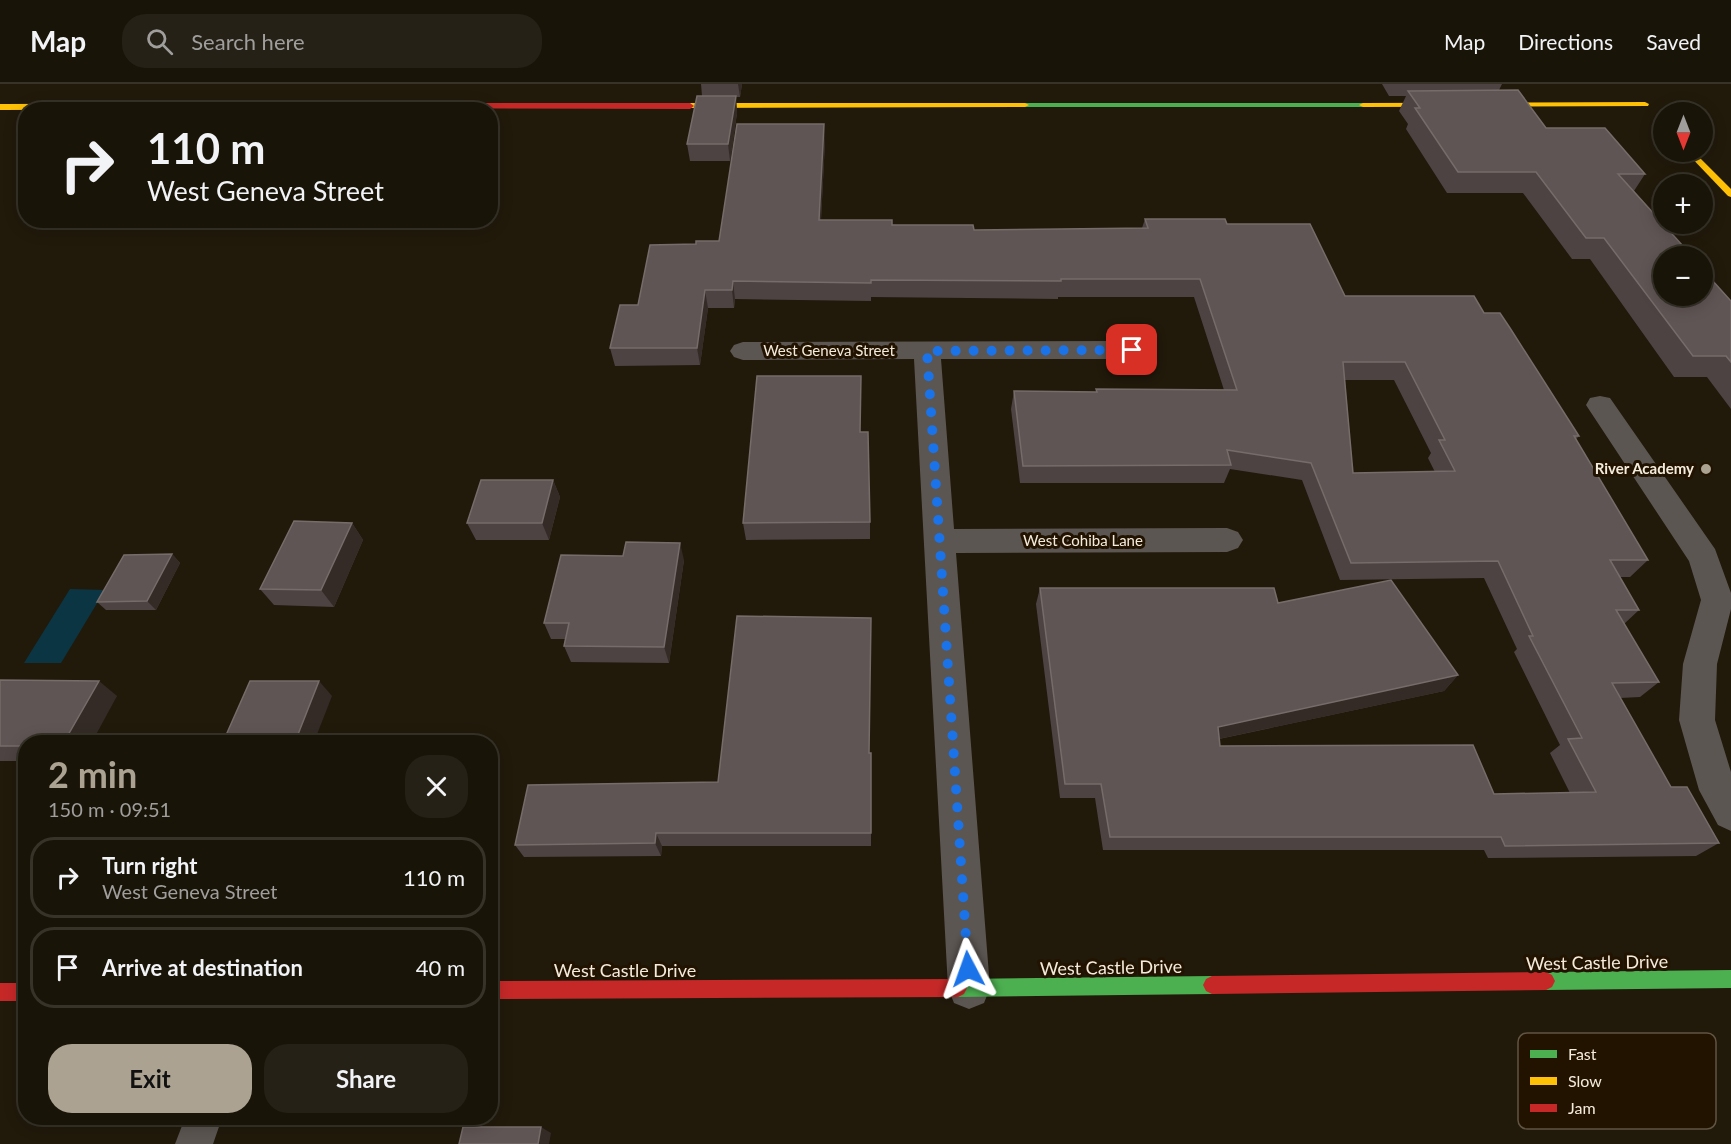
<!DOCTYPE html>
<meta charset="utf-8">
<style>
:root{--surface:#191408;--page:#262116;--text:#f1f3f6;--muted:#9f9e9c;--line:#373329;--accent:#aba292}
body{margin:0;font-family:Lato,sans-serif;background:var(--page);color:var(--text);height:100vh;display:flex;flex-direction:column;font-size:22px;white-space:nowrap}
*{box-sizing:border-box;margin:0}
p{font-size:20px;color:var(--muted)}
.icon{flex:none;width:33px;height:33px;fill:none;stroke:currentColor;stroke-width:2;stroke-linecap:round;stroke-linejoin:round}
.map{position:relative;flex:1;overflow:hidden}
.drawer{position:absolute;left:18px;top:651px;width:480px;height:390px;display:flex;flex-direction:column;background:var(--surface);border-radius:24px;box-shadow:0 3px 15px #0003,0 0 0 2px var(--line)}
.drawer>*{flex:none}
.hud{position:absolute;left:18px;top:18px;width:480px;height:126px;border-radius:24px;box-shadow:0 3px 15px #0003,0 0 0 2px var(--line);background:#191408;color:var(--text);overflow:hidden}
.needle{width:39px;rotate:180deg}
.controls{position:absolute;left:1653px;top:18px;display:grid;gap:12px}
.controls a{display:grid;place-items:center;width:60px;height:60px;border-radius:50%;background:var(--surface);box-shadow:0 3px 15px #0003,0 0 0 2px var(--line);font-size:30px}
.pin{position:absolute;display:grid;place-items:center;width:51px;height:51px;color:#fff;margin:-26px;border-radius:12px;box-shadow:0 3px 9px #0006}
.me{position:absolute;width:66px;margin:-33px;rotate:356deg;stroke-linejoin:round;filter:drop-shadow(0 0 4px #0008)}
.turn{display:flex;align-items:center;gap:21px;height:126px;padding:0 30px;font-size:27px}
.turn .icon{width:78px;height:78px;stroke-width:2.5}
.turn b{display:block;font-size:42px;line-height:51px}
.round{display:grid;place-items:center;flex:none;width:63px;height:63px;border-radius:24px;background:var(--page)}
.head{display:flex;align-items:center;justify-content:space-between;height:102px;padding:0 30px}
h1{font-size:36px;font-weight:700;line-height:45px;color:var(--accent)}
.cta{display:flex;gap:12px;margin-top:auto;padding:12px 30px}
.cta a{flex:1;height:69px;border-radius:24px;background:var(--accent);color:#111;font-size:24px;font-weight:700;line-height:69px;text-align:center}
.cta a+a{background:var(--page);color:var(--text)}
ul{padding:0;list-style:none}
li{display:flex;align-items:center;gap:18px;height:81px;margin:0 12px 9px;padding:0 18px;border:3px solid var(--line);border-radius:24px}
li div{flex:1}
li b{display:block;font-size:22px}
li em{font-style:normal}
header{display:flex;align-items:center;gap:36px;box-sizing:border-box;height:84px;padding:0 30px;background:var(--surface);border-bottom:2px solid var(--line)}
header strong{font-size:28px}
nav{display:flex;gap:33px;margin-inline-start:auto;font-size:21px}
.search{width:420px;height:54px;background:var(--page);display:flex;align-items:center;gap:15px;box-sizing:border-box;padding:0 21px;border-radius:24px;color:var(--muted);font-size:22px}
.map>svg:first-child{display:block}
.water{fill:#0b3543}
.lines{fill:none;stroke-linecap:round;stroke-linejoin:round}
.lane{fill:#5c5652;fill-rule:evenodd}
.street{fill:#5c5652;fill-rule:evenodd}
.fast{fill:#4caf50;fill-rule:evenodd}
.slow{fill:#ffc107;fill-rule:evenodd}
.jam{fill:#c62828;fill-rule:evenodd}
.wall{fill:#4d4343;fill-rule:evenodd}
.shaded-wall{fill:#342b26}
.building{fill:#5f5554;stroke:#766c69;stroke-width:1.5;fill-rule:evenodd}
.route{stroke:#1a73e8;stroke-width:10;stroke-dasharray:0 18}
.poi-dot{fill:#aba292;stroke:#211300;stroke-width:2}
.labels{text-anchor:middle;stroke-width:6;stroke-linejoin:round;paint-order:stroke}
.street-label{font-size:15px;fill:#f5ebdb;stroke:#211300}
.poi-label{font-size:15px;font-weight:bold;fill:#f5ebdb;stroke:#211300;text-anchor:end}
.near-street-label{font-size:18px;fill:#f5ebdb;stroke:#211300}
.key{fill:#211300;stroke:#615442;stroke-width:1.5}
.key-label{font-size:16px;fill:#f5ebdb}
</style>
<header>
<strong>Map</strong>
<div class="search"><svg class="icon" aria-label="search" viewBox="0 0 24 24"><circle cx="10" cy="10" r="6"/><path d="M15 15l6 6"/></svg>Search here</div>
<nav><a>Map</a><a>Directions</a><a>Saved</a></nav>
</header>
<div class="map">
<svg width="1731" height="1060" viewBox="0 0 1731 1060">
<rect width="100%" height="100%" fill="#211a0b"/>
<polygon class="water" points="70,505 105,506 61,579 24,579"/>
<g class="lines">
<polygon class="lane" points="185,1034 222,1034 213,1060 175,1060"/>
<g class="street">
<polygon points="1132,257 1141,260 1145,266 1141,272 1132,275 941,275 954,445 1227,444 1238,448 1243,456 1238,464 1227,468 956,469 990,904 984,919 969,925 954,919 948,904 914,275 743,276 734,273 730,267 734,261 743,258"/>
<polygon points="1600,312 1610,314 1715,465 1731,509 1731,525 1717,580 1715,636 1731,688 1731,747 1718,741 1699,706 1679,636 1683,580 1701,516 1689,477 1586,321 1590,314"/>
</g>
<g class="fast">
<polygon points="1022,19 1363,19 1367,21 1363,23 1025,23 1021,21"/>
<polygon points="1731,886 1731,904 1546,906 1540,903 1537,897 1540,891 1546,888"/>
<polygon points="1212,892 1218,895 1221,901 1218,907 1212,910 958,913 952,910 949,904 952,898 958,895"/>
</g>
<g class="slow">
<polygon points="1645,18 1649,20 1648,22 1363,23 1359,21 1363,19"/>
<polygon points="690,19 1025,19 1029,21 1025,23 687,24 687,20"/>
<polygon points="0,20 313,19 317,22 313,25 0,26"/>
<polygon points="1686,68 1694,68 1731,105 1731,113 1728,112"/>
</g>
<g class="jam">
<polygon points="313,19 690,19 694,22 690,25 310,24 310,20"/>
<polygon points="1546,888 1552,891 1555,897 1552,903 1546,906 1212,910 1206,907 1203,901 1206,895 1212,892"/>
<polygon points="958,895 964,898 967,904 964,910 958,913 490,915 490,897"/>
<rect x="0" y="899" width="26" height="18"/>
</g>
</g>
<g class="wall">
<polygon points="701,0 742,0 740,13 736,13 737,29 730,77 690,77 687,60 702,12"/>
<polygon points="1382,0 1502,0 1499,6 1546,44 1645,90 1634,107 1731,217 1731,325 1707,293 1674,293 1590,175 1572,175 1523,109 1447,109 1406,45 1408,40 1399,27 1406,12 1389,12"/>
<path d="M825 57 821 136 974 146 1142 144 1145 135 1227 140 1345 212 1484 229 1579 352 1576 355 1648 476 1630 493H1620L1639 526 1624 540 1659 598 1640 613 1620 614 1671 703 1719 759 1696 772 1488 774 1484 766H1103L1095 714H1060L1036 520 1040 504 1278 519 1458 591 1444 607 1219 655 1220 662 1494 710 1570 709 1550 669 1560 661 1514 568 1517 565 1484 494 1340 496 1302 396 1230 385 1224 399H1020L1011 325 1014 307 1096 308V305L1224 306 1194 213H1058V215L871 213V217L735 215 734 224H708L700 281 615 282 610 264 638 221 696 160 719 157ZM1345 296H1394L1431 369 1428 374 1435 388 1353 389Z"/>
<polygon points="861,348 870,438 870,455 746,456 743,439"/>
<polygon points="553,396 560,413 549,456 476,456 467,439"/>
<polygon points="352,439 363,456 334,523 274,521 260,505"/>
<polygon points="172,470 180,479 156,526 106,526 97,518"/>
<polygon points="684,476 669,579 571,578 564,562 565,555 551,555 544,539"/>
<polygon points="0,596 117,612 26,658 26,677 0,677"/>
<polygon points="871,669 871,762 662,762 661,772 524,773 515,761 718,698"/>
</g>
<g class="shaded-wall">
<polygon points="738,0 742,0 740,13"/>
<polygon points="736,12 737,29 730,77 728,60"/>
<polygon points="824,40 825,57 820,154 819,136"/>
<polygon points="733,197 735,215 734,224 732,206"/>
<polygon points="705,206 708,224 700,281 697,264"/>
<polygon points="553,396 560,413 549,456 542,439"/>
<polygon points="352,439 363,456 334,523 321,506"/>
<polygon points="680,459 684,476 669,579 664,563"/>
<polygon points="172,470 180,479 156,526 147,517"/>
<polygon points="1458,591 1444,607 1209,657 1218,643"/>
<polygon points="99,597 117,612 92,658 64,658"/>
<polygon points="319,597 332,612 314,658 295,658"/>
<polygon points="656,749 662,762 661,772 655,759"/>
<polygon points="541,1043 551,1049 549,1060 538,1060"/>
</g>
<g class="building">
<polygon points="1518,6 1546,44 1605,44 1645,90 1618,90 1692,172 1664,172 1664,212 1702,212 1702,185 1731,217 1731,278 1726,272 1693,272 1604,154 1586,154 1536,88 1458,88 1415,24 1420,24 1408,7"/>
<polygon points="697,12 736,12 728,60 687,60"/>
<path d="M737 40H824L819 136H892V141H973L974 146 1148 144 1145 135H1225L1227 140H1310L1345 212H1474L1484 229H1500L1510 244 1579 352H1574L1648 476H1610L1639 526H1616L1659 598 1612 599 1671 703H1687L1719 759 1505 762 1501 753H1110L1101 700H1065L1040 504H1274L1278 519 1391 496 1458 591 1218 643 1220 662 1473 661 1494 710 1596 708 1568 655 1582 654 1529 552H1533L1498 477 1351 479 1311 379 1227 366 1231 381 1023 382 1014 307 1097 308 1096 305 1237 306 1200 195H1061V197L871 196V199L733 197 732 206H705L697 264H610L620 221H638L650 161 696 160V157H719ZM1343 278H1405L1445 356H1439L1455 387 1353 389Z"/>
<polygon points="757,292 861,292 860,348 868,348 870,438 743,439"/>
<polygon points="481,396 553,396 542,439 467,439"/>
<polygon points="294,437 352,439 321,506 260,505"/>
<polygon points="626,458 680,459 664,563 564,562 569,539 544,539 561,471 623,472"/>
<polygon points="172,470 147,517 97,518 124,471"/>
<polygon points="737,532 871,534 869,669 871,669 871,749 656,749 655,759 515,761 528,701 718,698"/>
<polygon points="0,596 99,597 64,658 26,658 26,662 0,662"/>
<polygon points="250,597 319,597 295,658 223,658"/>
<polygon points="463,1043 541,1043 538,1060 459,1060"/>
</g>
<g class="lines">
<polyline class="route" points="968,885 927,267 1132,266"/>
</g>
<circle class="poi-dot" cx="1706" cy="385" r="6"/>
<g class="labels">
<g class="street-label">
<text x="829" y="272">West Geneva Street</text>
<text x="1083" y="462">West Cohiba Lane</text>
</g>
<g class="poi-label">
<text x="1694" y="390">River Academy</text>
</g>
<g class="near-street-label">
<text transform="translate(1597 879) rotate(-1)" y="6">West Castle Drive</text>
<text transform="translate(1111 884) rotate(-1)" y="6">West Castle Drive</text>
<text x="625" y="893">West Castle Drive</text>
</g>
</g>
<rect x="1518" y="949" width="198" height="96" rx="9" class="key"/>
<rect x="1530" y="966" width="27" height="8" fill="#4caf50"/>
<rect x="1530" y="993" width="27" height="8" fill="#ffc107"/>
<rect x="1530" y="1020" width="27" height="8" fill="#c62828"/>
<g class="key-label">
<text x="1568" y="976">Fast</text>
<text x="1568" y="1003">Slow</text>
<text x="1568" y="1030">Jam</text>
</g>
</svg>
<div class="controls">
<a><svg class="needle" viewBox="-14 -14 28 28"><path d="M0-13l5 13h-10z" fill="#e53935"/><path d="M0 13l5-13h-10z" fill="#9f9e9c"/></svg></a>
<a>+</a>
<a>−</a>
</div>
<div class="pin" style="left:1132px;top:266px;background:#d93025"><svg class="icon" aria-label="arrive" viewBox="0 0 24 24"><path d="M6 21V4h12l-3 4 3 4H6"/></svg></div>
<svg class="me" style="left:968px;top:885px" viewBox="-20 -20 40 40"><path d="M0-17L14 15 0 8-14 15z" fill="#1a73e8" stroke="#fff" stroke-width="4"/></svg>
<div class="hud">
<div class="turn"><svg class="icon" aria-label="right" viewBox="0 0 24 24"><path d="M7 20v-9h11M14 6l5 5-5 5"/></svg><div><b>110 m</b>West Geneva Street</div></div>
</div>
<section class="drawer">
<div class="head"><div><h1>2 min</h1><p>150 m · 09:51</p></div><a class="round"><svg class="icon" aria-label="close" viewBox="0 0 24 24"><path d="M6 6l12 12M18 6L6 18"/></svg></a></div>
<ul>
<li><svg class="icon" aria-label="right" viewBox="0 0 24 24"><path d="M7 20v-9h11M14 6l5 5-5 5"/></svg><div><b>Turn right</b><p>West Geneva Street</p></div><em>110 m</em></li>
<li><svg class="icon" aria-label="arrive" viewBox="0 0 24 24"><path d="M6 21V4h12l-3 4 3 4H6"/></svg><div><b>Arrive at destination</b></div><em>40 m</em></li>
</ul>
<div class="cta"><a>Exit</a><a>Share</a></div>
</section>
</div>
